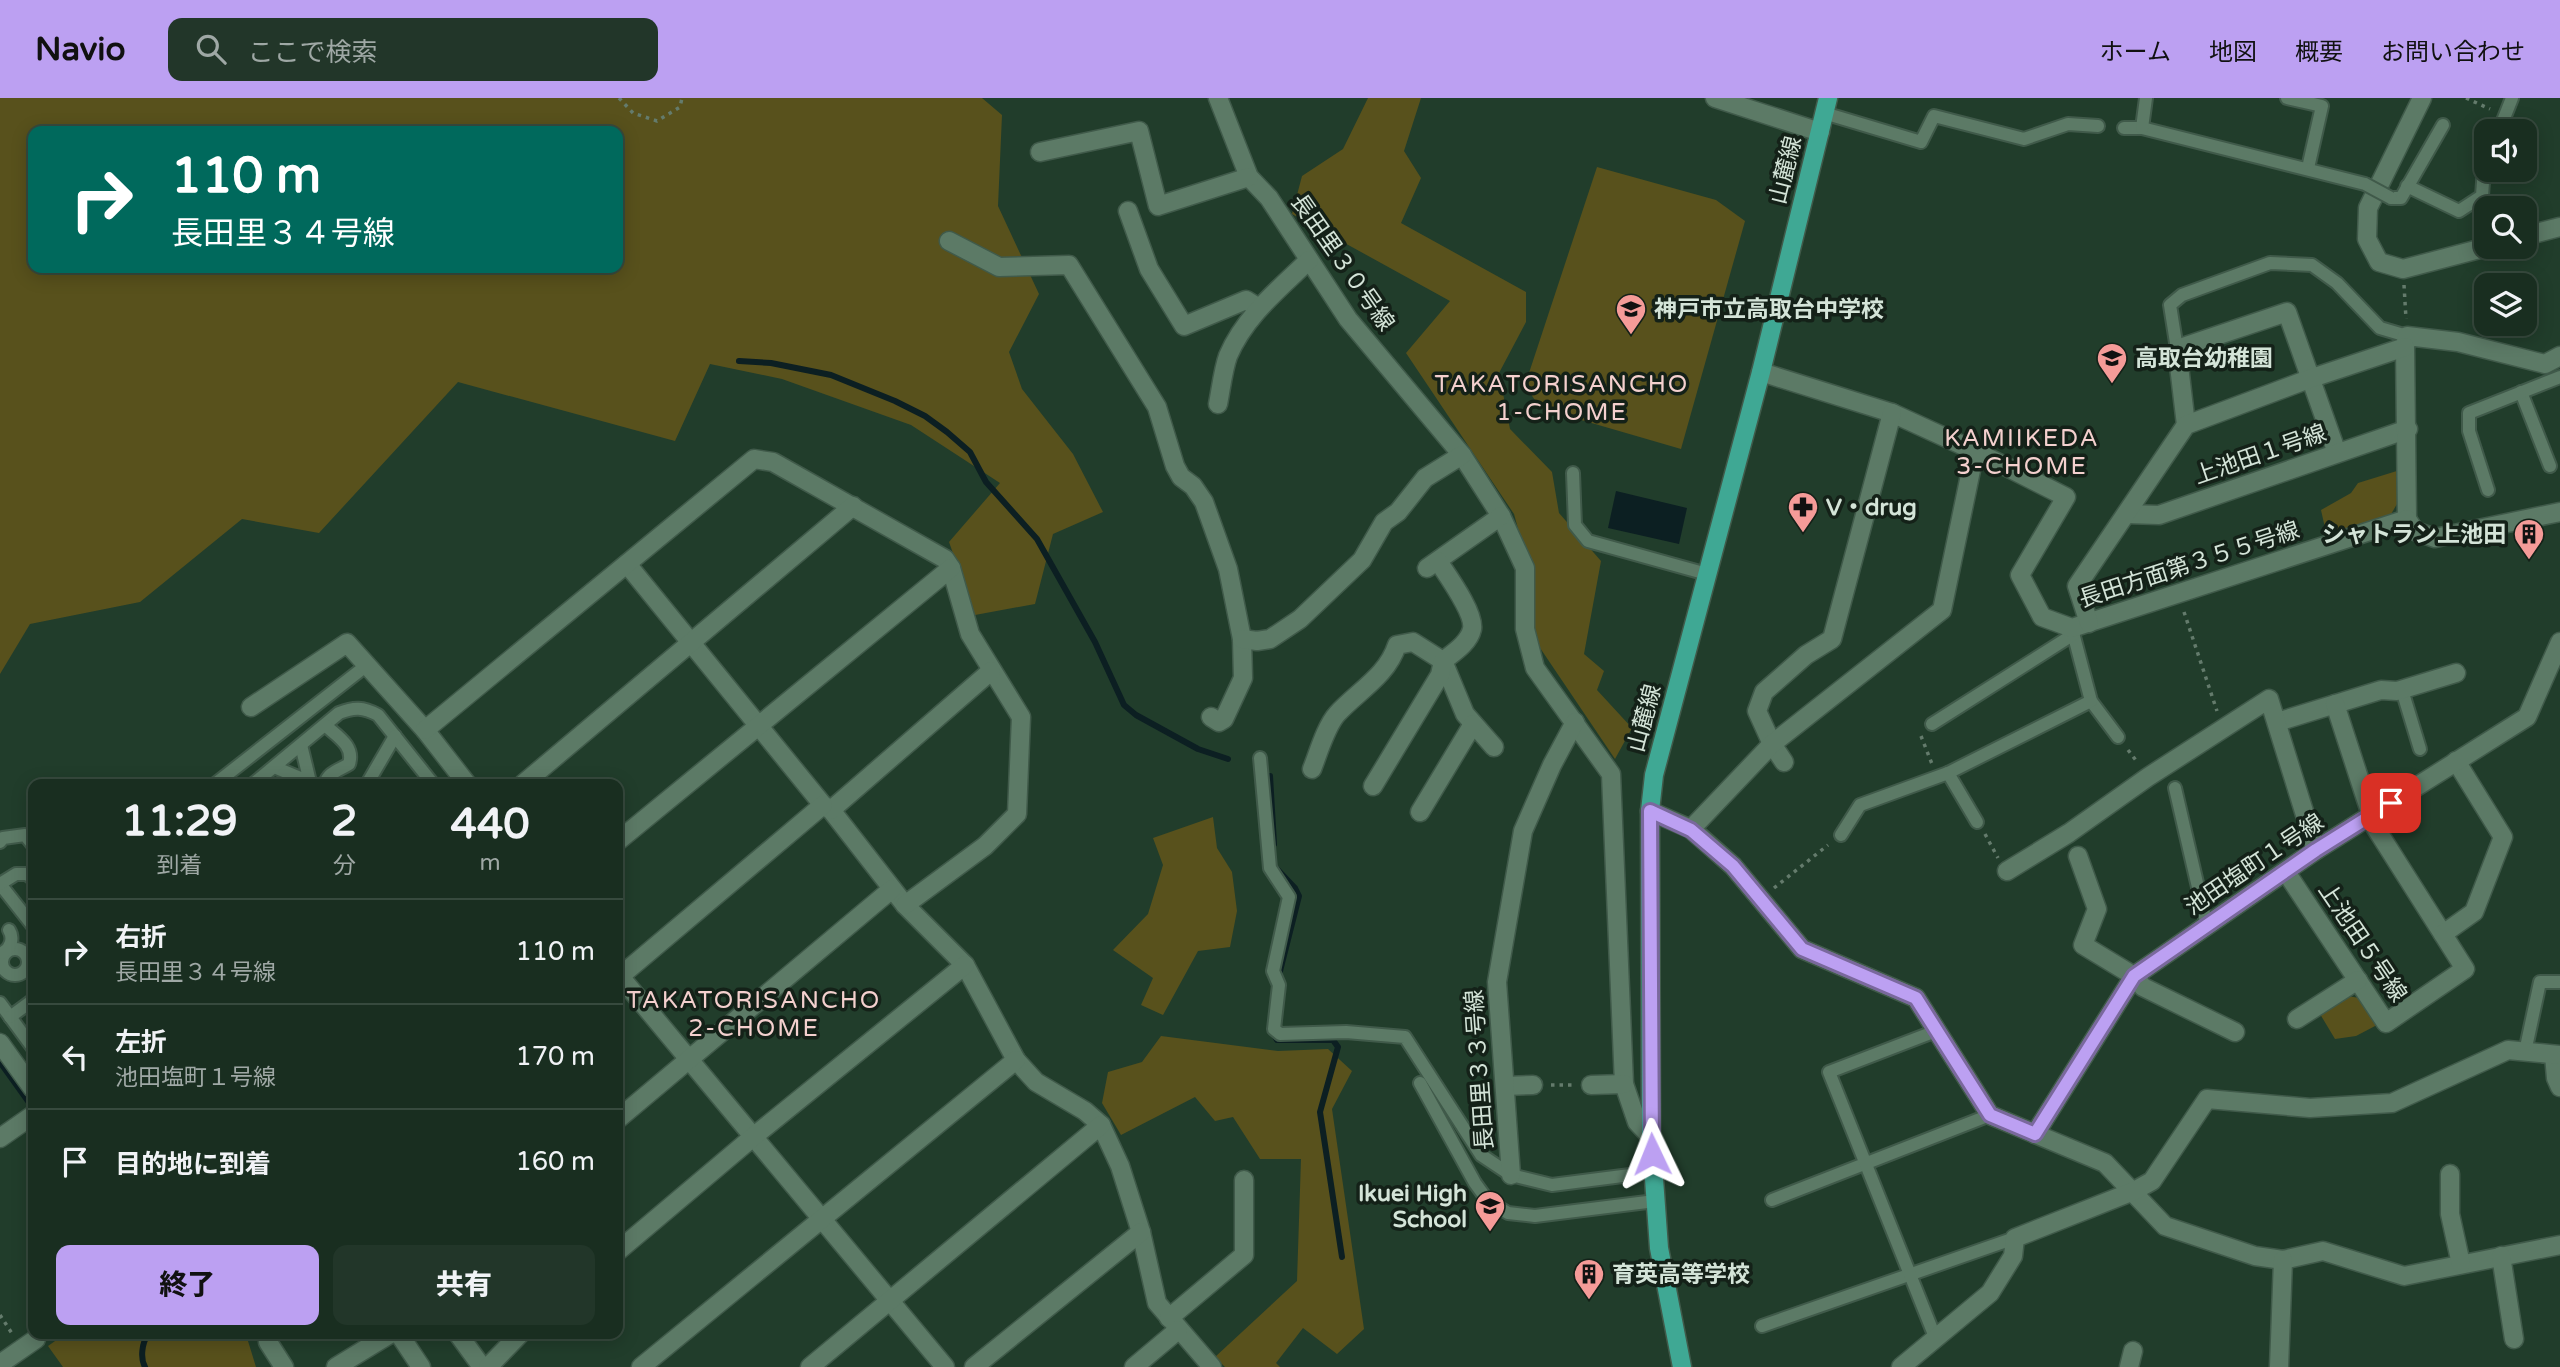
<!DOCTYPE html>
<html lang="ja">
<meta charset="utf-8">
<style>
:root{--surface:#192e20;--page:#223629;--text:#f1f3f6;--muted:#9fa8a5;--line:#374a3e;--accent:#bca0f2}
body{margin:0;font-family:"Varela Round","Noto Sans JP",sans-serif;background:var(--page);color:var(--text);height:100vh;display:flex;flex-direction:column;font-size:26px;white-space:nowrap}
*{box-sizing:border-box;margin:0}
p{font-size:23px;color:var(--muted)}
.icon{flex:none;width:38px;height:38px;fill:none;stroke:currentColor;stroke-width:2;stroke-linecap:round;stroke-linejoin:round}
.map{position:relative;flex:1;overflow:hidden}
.panel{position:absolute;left:28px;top:681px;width:595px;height:560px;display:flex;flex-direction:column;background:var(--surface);border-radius:14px;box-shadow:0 4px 18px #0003,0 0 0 2px var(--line)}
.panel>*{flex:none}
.banner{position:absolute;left:28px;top:28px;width:595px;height:147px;border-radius:14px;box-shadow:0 4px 18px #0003,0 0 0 2px var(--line);background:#00695c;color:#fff;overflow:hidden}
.buttons{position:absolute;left:2474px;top:21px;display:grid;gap:14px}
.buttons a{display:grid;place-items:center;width:63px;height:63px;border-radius:14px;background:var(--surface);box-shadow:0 4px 18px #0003,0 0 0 2px var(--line);font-size:35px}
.pin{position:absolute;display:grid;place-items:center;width:60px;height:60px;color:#fff;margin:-30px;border-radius:14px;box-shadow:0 4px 10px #0006}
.me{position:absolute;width:77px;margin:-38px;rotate:358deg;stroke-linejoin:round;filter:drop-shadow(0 0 5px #0008)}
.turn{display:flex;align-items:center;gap:24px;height:147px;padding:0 28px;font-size:32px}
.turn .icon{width:91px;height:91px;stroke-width:2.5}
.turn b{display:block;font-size:49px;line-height:60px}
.eta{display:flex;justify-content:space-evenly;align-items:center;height:119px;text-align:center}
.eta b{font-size:42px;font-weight:800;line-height:49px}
.button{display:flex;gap:14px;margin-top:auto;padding:14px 28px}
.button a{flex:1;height:80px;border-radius:14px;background:var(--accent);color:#111;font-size:28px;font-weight:800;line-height:80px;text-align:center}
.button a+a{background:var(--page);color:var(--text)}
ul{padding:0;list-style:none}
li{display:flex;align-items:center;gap:21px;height:105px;padding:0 28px;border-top:2px solid var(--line)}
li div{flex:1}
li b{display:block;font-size:26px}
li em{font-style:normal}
header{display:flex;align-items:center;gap:42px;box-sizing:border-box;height:98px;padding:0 35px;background:var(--accent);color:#111}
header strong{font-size:33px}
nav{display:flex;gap:38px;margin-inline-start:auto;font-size:24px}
.search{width:490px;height:63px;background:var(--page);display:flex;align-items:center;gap:18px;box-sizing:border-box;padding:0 24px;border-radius:14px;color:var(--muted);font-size:26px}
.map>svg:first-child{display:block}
.green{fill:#58511c;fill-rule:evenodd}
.water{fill:#0c1f22}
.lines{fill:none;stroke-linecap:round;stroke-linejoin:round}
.stream{stroke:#0c1f22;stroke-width:6}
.lane-casing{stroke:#405a4a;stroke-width:16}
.street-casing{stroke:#405a4a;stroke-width:21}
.primary-casing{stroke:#405a4a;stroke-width:21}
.path{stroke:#647b6c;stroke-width:3.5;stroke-dasharray:3.5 5;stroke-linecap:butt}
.lane{stroke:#5c7a66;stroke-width:12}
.street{stroke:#5c7a66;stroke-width:18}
.primary{stroke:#3fa894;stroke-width:18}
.lane-bridge-casing{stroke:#405a4a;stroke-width:16;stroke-linecap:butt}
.lane-bridge{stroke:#5c7a66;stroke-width:12}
.route-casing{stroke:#7a689d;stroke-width:18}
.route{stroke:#bca0f2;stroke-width:12}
.labels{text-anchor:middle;stroke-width:7;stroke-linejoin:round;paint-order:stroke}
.street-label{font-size:23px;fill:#d4e4d8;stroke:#142118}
.poi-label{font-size:23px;font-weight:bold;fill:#d4e4d8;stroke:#142118;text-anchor:start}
.neighbourhood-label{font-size:24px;letter-spacing:2px;fill:#f4d0ce;stroke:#142118}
</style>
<header>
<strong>Navio</strong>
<div class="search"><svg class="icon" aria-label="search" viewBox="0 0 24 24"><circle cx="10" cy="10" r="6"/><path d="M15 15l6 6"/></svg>ここで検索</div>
<nav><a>ホーム</a><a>地図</a><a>概要</a><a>お問い合わせ</a></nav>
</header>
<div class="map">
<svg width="2560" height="1269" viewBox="0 0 2560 1269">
<rect width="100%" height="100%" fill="#213d2b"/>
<g class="green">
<path d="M0 0H982L1002 17 998 108 1039 196 1009 254 1022 291 1073 356 1103 414 1053 436 1035 506 975 517 949 444 1000 385 911 327 782 281 710 266 675 343 458 284 319 435 242 421 140 504 30 526 0 576ZM33 33H618V170H33Z"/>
<polygon points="1368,0 1421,0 1404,53 1421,80 1401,125 1526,194 1526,224 1499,275 1510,331 1552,374 1559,415 1601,463 1584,556 1604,573 1597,592 1632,630 1615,661 1534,541 1533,485 1514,416 1406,255 1450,203 1292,116 1302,78 1343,51"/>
<polygon points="1597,69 1716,102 1745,123 1681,351 1540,310 1525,287"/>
<polygon points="2400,372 2401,399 2390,418 2327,439 2321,412 2351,395 2358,385"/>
<polygon points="1213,719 1217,750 1232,774 1237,813 1230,849 1198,853 1163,917 1141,907 1153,880 1113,852 1148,816 1163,767 1153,740"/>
<polygon points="2348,898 2359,900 2377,927 2356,938 2335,941 2320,916"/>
<polygon points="1161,938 1278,953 1328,951 1352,973 1332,1011 1364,1231 1337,1256 1303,1230 1276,1265 1280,1269 1225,1269 1215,1259 1297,1183 1301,1061 1260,1061 1233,1019 1215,1023 1195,999 1121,1037 1102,1005 1108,974 1142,964"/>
<polygon points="65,1236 256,1236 248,1243 256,1269 63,1269 48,1248"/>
</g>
<polygon class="water" points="1616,393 1687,410 1679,446 1608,430"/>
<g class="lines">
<g class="stream">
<polyline points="739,263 771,265 831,277 895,303 925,318 947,334 970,354 986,384 1037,441 1095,544 1124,607 1136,617 1198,651 1228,661"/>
<polyline points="1270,678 1274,746"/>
<polyline points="1276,770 1295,790 1299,798 1278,881"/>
<polyline points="1272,933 1277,942 1333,942 1338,949 1320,1014 1342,1159"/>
<polyline points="0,964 33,1010"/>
<path d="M145 1269C140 1260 142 1245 148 1236"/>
</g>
<g class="lane-casing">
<g id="lane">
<polyline points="2287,0 2322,8 2308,70"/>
<polyline points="1824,15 1921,44 1934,18 2024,41 2068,26 2098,28"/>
<polyline points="2124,30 2142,30 2365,86"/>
<polyline points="2142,30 2146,0"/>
<polyline points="2499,33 2512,0"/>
<polyline points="2407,88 2459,113 2482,98 2484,70 2487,63"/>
<polyline points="2391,100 2401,100 2443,27"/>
<polyline points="2177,251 2170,207 2182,197 2270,165 2312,167 2337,185 2380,230 2407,238"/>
<polyline points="2521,294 2550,368"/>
<polyline points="1573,375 1575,427 1588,443 1707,476"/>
<polyline points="2488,392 2469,333 2469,315 2560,279"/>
<polyline points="2072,531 2091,603 2118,639"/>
<polyline points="2402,592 2420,651"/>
<polyline points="1932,626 2074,536"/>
<polyline points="1260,660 1270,770 1289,799 1273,873 1279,887 1274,931 1280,936 1346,934 1405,939 1481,1057 1511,1077 1552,1087 1638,1076"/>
<polyline points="274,669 310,684 301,647"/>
<polyline points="1948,675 1977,724"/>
<polyline points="215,686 367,567"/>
<path d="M253 686 339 615C354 609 363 609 378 617L433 686"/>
<path d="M325 686C328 674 340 672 349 666 355 648 337 638 325 627"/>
<polyline points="367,686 395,638"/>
<polyline points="2175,690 2207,828"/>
<polyline points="1841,737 1860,707 1948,675 2091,603"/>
<polyline points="0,744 3,740 25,737 33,747"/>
<polyline points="0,786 33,828"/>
<polyline points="0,786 16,776 27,776 33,781"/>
<circle cx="15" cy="864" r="13"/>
<path d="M2 855C11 851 14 840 9 832"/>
<polyline points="0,905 33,950"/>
<polyline points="10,919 33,902"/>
<polyline points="2525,954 2540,884 2560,884"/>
<polyline points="1420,985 1475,1085 1488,1103 1508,1115 1535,1118 1655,1103"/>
<polyline points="1772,1102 1990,1017"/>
<polyline points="1762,1228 2015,1140"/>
<polyline points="1935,1239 1829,974 1936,933"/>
</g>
</g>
<g class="street-casing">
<g id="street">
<polyline points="1218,0 1249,79 1269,100 1348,221 1462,357 1501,418 1525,470 1525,531 1535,570 1611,676 1624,986 1637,1024 1651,1039"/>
<polyline points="1715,0 1820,34"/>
<polyline points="2422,0 2368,110 2367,141 2379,164 2403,171 2487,149"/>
<polyline points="1040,54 1139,33 1158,108 1249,79"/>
<polyline points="1128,113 1149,171 1184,228 1246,202 1259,210"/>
<polyline points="2525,138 2560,129"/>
<polyline points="949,143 999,169 1069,167 1157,309 1175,368 1181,379 1193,388 1204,404 1228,471 1242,541 1243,580 1224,621 1219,624 1211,619"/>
<polyline points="1761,274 1892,315 1975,353 2066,399 2020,477 2042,519 2072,530 2407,421"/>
<path d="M1218 306C1221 291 1223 272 1228 258 1245 218 1279 191 1309 162"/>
<polyline points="2186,327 2177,251 2287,214 2337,355"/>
<polyline points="2127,416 2159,417 2408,331"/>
<polyline points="2407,421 2405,249 2407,238 2458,244 2545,266 2560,258"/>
<polyline points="2407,421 2415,433 2435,440 2560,414"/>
<polyline points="627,466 823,707 831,712 905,807 965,867 1016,962 1036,984 1085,1013 1101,1027 1120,1068 1141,1134 1157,1205 1212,1269"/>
<polyline points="1427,470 1501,418"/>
<polyline points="2089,525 2077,488 2186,327 2309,281 2405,249"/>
<polyline points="1242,541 1257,543 1270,541 1300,521 1362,462 1384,424 1398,414 1425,380 1462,357"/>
<polyline points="251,609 347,545 425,632 467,686"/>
<polyline points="2277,624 2381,592 2397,593 2456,575"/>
<polyline points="425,632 754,361 773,364 945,461 951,470 970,536 1021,619 1017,716 985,748 905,807"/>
<polyline points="1784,664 1772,646 1757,613 1764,594 1806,557 1832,541 1892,315"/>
<path d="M1312 671C1318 656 1326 628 1337 616 1358 593 1387 578 1397 547L1413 544 1443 563 1465 616 1494 649"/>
<polyline points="523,686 853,408"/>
<path d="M1373 688 1440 577 1443 563C1453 555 1469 545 1472 531 1475 515 1447 477 1438 463"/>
<polyline points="831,712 991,573"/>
<polyline points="1650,713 1691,731 1733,768 1802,851 1916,900 1990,1017 2105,1065 2165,1128 2255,1158 2283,1162 2323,1153 2404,1178 2560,1147"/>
<polyline points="1420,714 1473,626"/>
<polyline points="1691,731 1772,646 1942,512 1975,353"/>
<polyline points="618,743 951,470"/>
<polyline points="2078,758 2097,811 2083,847 2134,878 2143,889 2235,934"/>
<polyline points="2007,773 2069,735 2148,679 2269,601 2316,752"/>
<polyline points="2286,774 2386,925 2465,871 2375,729 2335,606"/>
<polyline points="2443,836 2474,814 2503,739 2456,663"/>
<polyline points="618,876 945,1269"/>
<polyline points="618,880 823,707"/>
<polyline points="2297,921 2358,882"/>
<polyline points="0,945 33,991"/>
<polyline points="2554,957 2556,980 2560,989"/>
<polyline points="1591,987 1624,986"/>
<polyline points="1505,988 1533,987"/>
<polyline points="618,1021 892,791"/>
<polyline points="2035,1036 2134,878 2316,752 2527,619 2560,544"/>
<polyline points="0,1040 33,1017"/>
<polyline points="2450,1076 2450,1116 2461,1166"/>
<polyline points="1511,1077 1497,884 1523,733 1552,667 1575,624"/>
<polyline points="618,1153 753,1039 965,867"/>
<polyline points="2501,1158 2514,1241"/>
<polyline points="1169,1220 1244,1157 1244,1082"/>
<polyline points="271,1236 268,1244 284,1269"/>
<polyline points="399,1236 421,1269"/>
<polyline points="458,1236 482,1269"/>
<polyline points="0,1266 36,1241"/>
<polyline points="336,1269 390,1236"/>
<polyline points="488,1269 520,1236"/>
<polyline points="641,1269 1016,962"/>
<polyline points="810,1269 1101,1027"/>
<polyline points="974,1269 1141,1134"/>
<polyline points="1134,1269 1178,1232"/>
<polyline points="1901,1269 1990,1195 2013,1158 2015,1140 2134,1093 2152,1083 2207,1001 2310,1010 2392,1005 2508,952 2560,957"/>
<polyline points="2129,1269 2133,1253"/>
<polyline points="2279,1269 2283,1162"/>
</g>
</g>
<g class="primary-casing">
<polyline id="primary" points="1682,1269 1659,1150 1651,1039 1650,713 1654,677 1761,274 1828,0"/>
</g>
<g class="path">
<polyline points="619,0 633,15 657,23 680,9 682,0"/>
<polyline points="2466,0 2490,11"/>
<polyline points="2404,187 2406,221"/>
<polyline points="2184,514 2217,613"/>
<polyline points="1921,638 1932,666"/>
<polyline points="2128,652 2138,665"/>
<polyline points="1985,736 1998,760"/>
<polyline points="1774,790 1828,747"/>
<polyline points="1551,987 1575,987"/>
<polyline points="0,1217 13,1237"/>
</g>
<use href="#lane" class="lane"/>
<use href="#street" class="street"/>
<use href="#primary" class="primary"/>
<g class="lane-bridge-casing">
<polyline id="lane-bridge" points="2365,86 2391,100"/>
</g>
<use href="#lane-bridge" class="lane-bridge"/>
</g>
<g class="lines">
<g class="route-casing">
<polyline id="route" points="1652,1056 1650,713 1691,732 1733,768 1802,851 1916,900 1990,1017 2035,1036 2134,878 2316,752 2391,705"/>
</g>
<use href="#route" class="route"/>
</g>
<defs>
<g id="school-pin" transform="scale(1.575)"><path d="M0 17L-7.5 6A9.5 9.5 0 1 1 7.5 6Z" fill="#f59b98" stroke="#142118"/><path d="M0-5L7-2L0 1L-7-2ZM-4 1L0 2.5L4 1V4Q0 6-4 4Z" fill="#111"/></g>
<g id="pharmacy-pin" transform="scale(1.575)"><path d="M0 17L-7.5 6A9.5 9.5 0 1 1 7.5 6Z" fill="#f59b98" stroke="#142118"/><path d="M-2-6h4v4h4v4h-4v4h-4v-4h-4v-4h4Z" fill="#111"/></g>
<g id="building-pin" transform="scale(1.575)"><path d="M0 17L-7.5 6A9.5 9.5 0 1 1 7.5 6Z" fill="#f59b98" stroke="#142118"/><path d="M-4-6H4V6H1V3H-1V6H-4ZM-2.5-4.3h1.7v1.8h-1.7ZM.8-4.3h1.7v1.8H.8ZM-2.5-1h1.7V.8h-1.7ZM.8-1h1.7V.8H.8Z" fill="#111"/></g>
</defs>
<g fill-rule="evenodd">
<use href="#school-pin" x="1631" y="211"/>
<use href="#school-pin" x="2112" y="260"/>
<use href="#pharmacy-pin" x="1803" y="409"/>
<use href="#building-pin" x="2529" y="436"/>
<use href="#school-pin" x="1490" y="1108"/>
<use href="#building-pin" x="1589" y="1176"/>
</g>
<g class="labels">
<g class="street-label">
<text transform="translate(1785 72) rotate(-76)" y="8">山麓線</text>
<text transform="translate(1343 164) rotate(55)" y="8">長田里３０号線</text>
<text transform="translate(2260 356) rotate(-19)" y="8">上池田１号線</text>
<text transform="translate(2189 466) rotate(-18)" y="8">長田方面第３５５号線</text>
<text transform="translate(1644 620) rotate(-75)" y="8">山麓線</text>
<text transform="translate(2254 766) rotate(-34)" y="8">池田塩町１号線</text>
<text transform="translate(2363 844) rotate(56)" y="8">上池田５号線</text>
<text transform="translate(1479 972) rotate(-94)" y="8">長田里３３号線</text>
</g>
<g class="poi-label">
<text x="1654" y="219">神戸市立高取台中学校</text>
<text x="2135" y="268">高取台幼稚園</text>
<text x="1826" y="417">V・drug</text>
<text x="2506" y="444" text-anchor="end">シャトラン上池田</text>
<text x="1467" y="1103" text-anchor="end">Ikuei High<tspan x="1467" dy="26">School</tspan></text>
<text x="1612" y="1184">育英高等学校</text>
</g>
<g class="neighbourhood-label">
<text x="1562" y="294">TAKATORISANCHO<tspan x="1562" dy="28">1-CHOME</tspan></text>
<text x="2022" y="348">KAMIIKEDA<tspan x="2022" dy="28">3-CHOME</tspan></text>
<text x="754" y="910">TAKATORISANCHO<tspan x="754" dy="28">2-CHOME</tspan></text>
</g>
</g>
</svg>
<div class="buttons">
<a><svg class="icon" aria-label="sound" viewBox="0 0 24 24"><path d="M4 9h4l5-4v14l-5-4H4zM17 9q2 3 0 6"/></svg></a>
<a><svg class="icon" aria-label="search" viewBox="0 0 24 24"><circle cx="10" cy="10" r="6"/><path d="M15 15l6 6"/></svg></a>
<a><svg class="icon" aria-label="layers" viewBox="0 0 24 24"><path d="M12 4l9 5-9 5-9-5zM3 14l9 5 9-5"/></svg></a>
</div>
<div class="pin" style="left:2391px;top:705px;background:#d93025"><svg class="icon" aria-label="arrive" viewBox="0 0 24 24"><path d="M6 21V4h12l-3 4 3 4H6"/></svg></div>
<svg class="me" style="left:1652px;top:1056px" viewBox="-20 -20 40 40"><path d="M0-17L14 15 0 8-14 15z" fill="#bca0f2" stroke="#fff" stroke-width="4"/></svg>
<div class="banner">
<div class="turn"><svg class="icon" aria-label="right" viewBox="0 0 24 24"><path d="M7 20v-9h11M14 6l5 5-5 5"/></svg><div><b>110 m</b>長田里３４号線</div></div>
</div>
<section class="panel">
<div class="eta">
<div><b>11:29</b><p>到着</p></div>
<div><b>2</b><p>分</p></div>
<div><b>440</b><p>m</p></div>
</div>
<ul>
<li><svg class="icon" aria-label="right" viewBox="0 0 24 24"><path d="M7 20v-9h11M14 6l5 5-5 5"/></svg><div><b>右折</b><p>長田里３４号線</p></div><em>110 m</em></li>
<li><svg class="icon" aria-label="left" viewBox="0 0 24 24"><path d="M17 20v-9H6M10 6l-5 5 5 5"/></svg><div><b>左折</b><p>池田塩町１号線</p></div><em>170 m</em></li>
<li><svg class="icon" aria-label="arrive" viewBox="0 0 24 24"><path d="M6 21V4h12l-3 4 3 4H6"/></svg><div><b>目的地に到着</b></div><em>160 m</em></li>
</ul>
<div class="button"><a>終了</a><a>共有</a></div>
</section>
</div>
